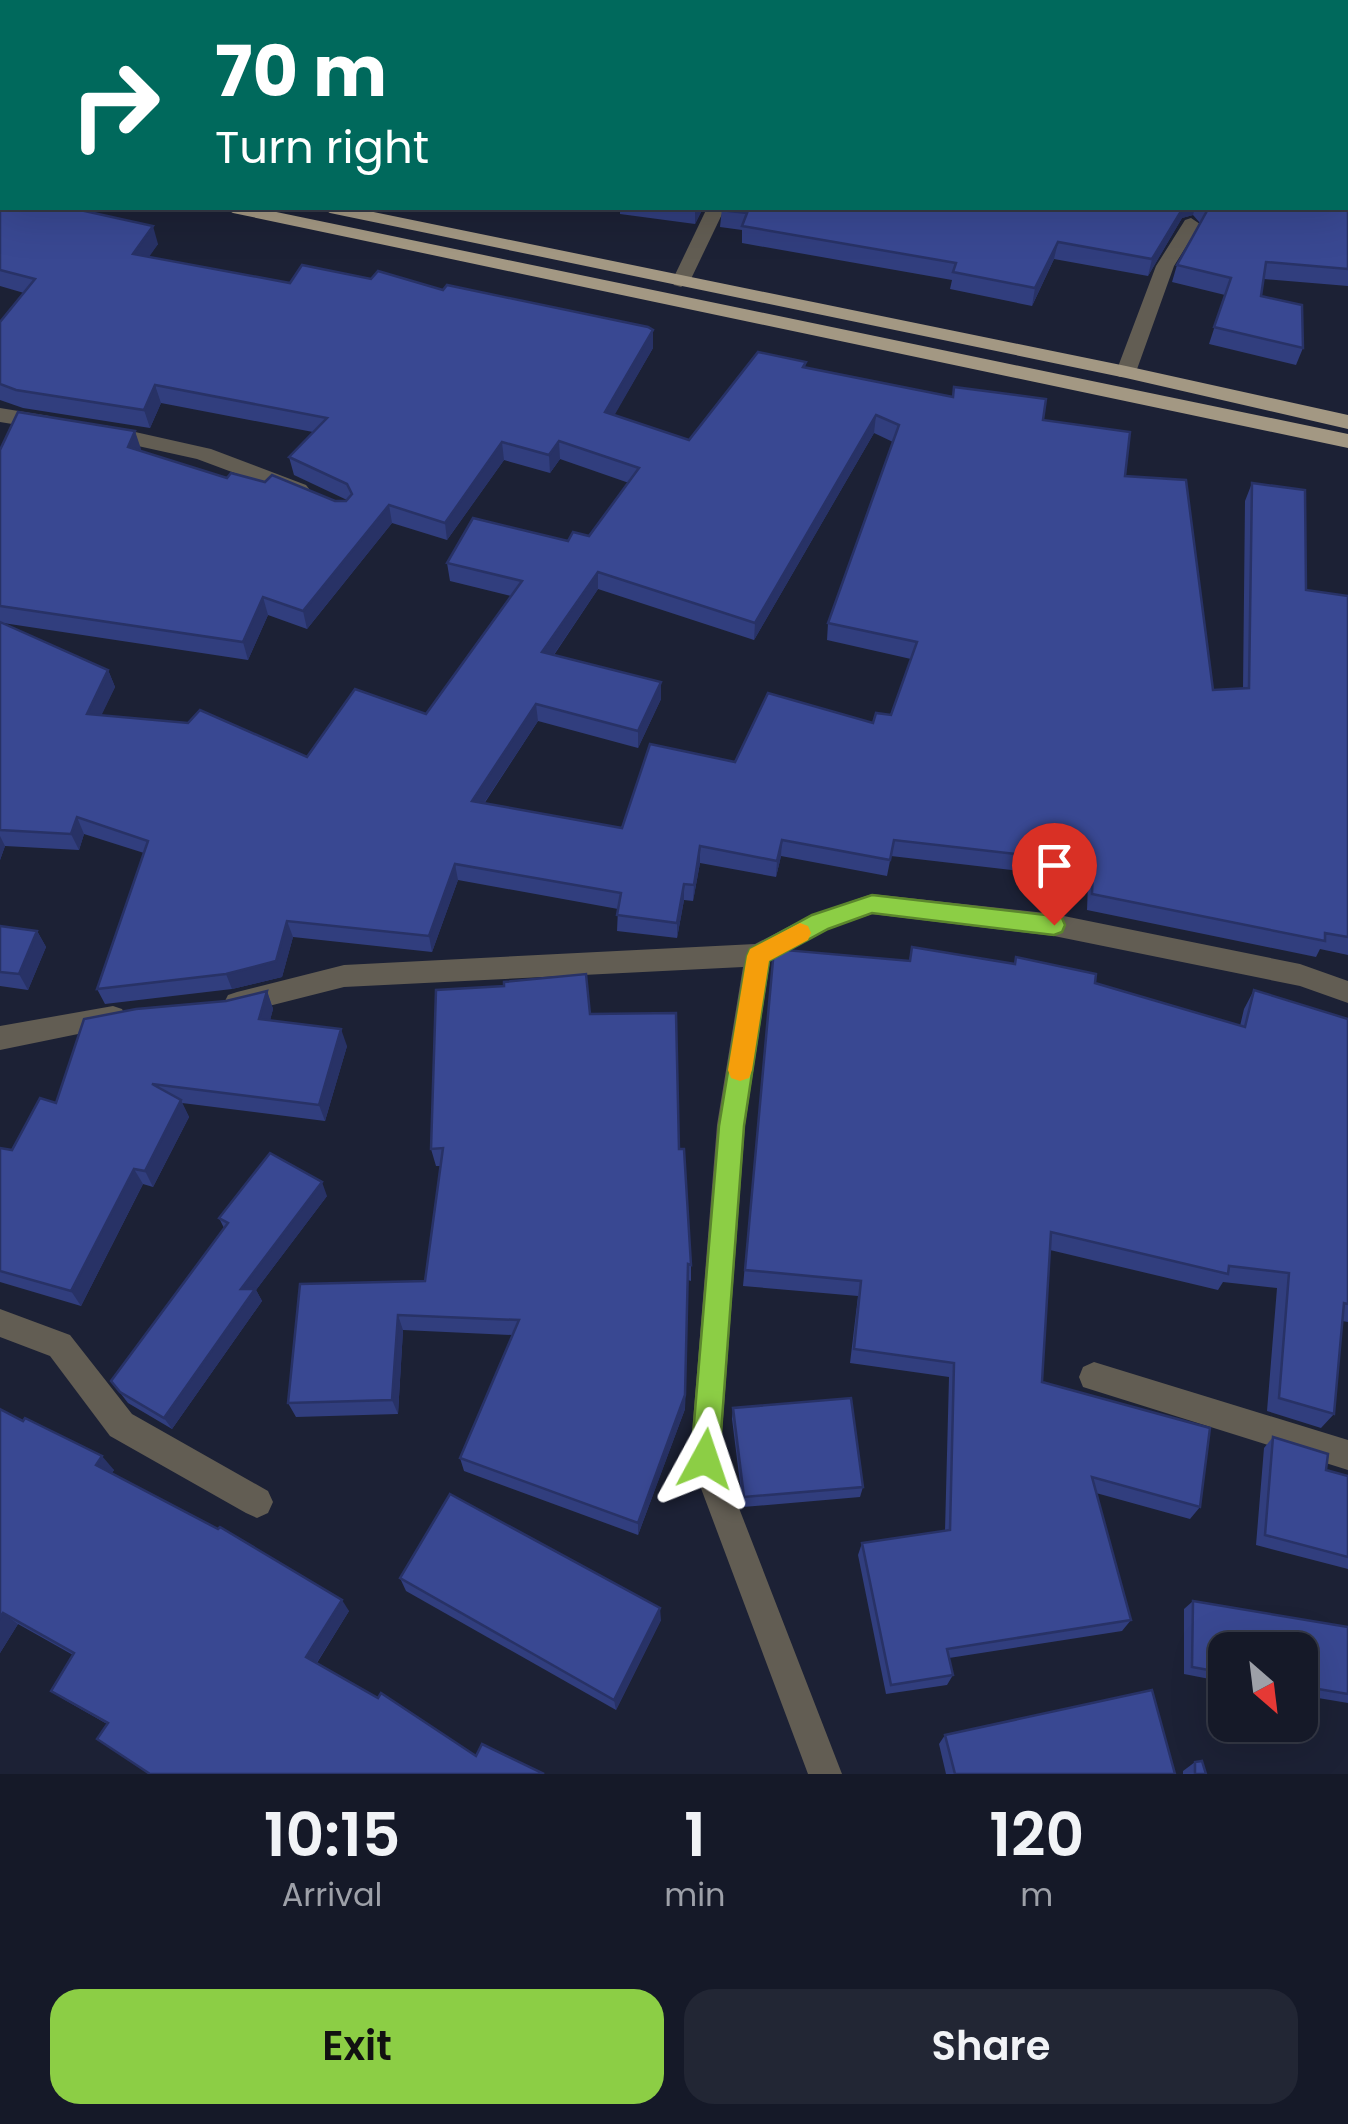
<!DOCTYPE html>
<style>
:root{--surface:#151928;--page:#222634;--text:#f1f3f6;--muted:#9da0a8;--line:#343845;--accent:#8cce45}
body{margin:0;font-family:Poppins,sans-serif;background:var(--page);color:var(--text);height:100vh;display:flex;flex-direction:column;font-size:38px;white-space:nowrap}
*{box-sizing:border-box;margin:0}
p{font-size:32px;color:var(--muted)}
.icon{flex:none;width:55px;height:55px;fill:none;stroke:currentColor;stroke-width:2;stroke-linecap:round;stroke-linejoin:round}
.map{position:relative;height:1774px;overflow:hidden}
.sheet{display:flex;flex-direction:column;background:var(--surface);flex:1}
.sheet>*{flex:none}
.guide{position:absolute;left:0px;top:0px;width:1350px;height:210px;box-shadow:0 10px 40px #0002,0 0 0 2px var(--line);background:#00695c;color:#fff;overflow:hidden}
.needle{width:65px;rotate:152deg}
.controls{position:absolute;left:1208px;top:1632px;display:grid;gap:20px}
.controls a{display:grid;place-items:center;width:110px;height:110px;border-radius:20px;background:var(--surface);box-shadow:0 10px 40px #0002,0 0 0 2px var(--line);font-size:50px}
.pin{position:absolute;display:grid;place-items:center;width:85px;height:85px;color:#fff;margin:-102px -42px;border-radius:50% 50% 50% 0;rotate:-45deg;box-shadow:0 0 10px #0007}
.pin .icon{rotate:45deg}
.me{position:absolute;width:110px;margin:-55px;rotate:5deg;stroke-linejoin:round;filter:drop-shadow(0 0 8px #0008)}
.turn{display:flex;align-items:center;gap:35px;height:210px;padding:0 50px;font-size:45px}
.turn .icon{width:130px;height:130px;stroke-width:2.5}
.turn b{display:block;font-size:70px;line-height:85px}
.eta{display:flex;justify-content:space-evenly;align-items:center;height:170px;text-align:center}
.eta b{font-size:60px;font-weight:600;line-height:70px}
.button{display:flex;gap:20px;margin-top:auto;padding:20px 50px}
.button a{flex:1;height:115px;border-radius:30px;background:var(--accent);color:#111;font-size:40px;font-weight:600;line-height:115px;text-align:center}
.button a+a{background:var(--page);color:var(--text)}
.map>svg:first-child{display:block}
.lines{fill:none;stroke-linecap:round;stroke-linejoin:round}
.minor{fill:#625d53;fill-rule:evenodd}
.major{fill:#a39883;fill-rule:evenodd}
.wall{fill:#313e7e;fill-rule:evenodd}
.shaded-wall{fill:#283266}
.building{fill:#394892;stroke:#283266;stroke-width:2.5;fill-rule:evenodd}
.route{fill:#8cce45;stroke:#5b862d;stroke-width:2.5}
.slow{fill:#f59e0b}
</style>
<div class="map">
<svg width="1348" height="1774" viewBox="0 0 1348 1774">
<rect width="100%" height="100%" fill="#1c2135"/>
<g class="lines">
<g class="minor">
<polygon points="707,208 725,208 690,281 681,287 674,285 672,281"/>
<polygon points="1191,218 1200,224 1174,266 1136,372 1133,377 1119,377 1116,372 1156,266 1185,220"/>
<polygon points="0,408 49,416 59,423 49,430 0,422"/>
<polygon points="104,425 211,449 306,485 310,490 299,497 197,459 97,437 97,427"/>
<polygon points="872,894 1054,914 1300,964 1348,981 1348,1003 1300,986 1054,936 872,914 829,929 770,961 745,1125 720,1459 842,1774 808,1774 690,1459 717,1125 743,967 344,987 237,1014 228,1011 224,1003 228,995 237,992 344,965 755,944 811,915"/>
<polygon points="113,1006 122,1009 126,1017 122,1025 0,1050 0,1026"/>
<polygon points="0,1309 70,1335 132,1414 268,1491 273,1502 268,1513 257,1518 246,1513 110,1436 50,1356 0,1337"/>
<polygon points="1094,1362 1348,1440 1348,1470 1083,1387 1079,1377 1083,1367"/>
</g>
<g class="major">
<rect x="0" y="129" width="2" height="10"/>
<rect x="0" y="151" width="2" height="11"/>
<polygon points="224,208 257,208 1348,434 1348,448 233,213"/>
<polygon points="321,208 354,208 1126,366 1348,415 1348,429 1126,378 330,213"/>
</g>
</g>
<g class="wall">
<polygon points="1348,73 1348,286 1264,279 1261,296 1303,348 1296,365 1209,344 1225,295 1172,282 1177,265 1200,223 1193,215 1182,218 1148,276 1054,259 1032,306 950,289 952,280 742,243 742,230 720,227 722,208 1348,208"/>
<path d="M0 192 158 244 148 257 290 283 371 279 443 290 653 330V348L614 415 689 440 806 362 805 367 1043 420 1125 476 1213 690 1243 689 1245 501 1252 483 1306 590 1348 596V955L1320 949 1316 957 1087 910 1088 883 1029 872 891 856 887 876 781 856 776 877 700 863 693 901 684 900 677 938 617 931 618 909 458 880 432 952 293 937 282 977 232 989 105 1004 97 989 144 853 84 834 79 850 5 846 0 860V450L141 449 140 451 227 478 335 501 347 500 294 475 289 457 313 432 161 403 150 428 23 408 0 400V322L24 293 0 286ZM874 433 893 442 828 623 827 640 911 659 891 715 873 723 735 762 622 828 484 804 538 721 638 748 661 699V682L554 655 598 589 754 640ZM560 459 629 483 589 536 447 563 450 581 511 596 426 714 307 757 101 715 115 687 108 670 3 623 248 660 268 615 307 629 392 523 447 540 504 460 550 473Z"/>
<polygon points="611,208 703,208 695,224 620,214 620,209"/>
<polygon points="0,926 37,931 46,947 28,990 0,986"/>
<polygon points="912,947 1095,983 1240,1026 1244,1009 1254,990 1348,1019 1348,1322 1342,1321 1334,1414 1321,1428 1267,1411 1277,1288 1223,1282 1218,1290 1050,1250 1042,1382 1200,1507 1190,1519 1096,1493 1131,1620 1122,1631 949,1658 953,1675 947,1685 886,1694 858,1555 862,1543 945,1531 949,1377 850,1363 858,1296 743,1286 774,949 909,961"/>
<polygon points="267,991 273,1009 270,1020 347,1046 325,1121 182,1103 189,1117 153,1187 143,1184 81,1306 0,1282 0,1148 12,1150 56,1103 226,1001"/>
<polygon points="590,1014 679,1149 691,1265 691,1281 688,1280 685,1409 638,1535 464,1471 460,1458 512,1335 403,1330 398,1414 296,1417 288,1403 425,1281 441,1166 436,1166 431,1149"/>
<polygon points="327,1196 256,1290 262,1301 172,1429 128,1403 111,1381 224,1228 219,1218"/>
<polygon points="733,1408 863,1487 860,1497 743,1507 732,1419"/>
<polygon points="0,1409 114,1470 112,1473 349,1611 317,1663 476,1756 544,1774 107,1724 65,1700 51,1691 73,1655 18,1624 0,1653"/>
<polygon points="1273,1437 1326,1470 1348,1476 1348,1569 1256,1545 1264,1448"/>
<polygon points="400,1578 661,1620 616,1710 406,1591"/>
<polygon points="1193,1601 1348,1627 1348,1703 1300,1695 1300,1650 1225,1650 1225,1682 1184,1674 1184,1609"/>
<polygon points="945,1735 1175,1774 946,1774 939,1744"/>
<polygon points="1195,1762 1206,1774 1183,1774 1183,1771"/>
</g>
<g class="shaded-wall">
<polygon points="695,208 703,208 695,224"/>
<polygon points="1183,208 1195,208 1193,215 1182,218 1148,276 1152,259"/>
<polygon points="153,226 158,244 138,273 133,254"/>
<polygon points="1058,242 1054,259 1032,306 1035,288"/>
<polygon points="653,330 653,348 606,430 605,412"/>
<polygon points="155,385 161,403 150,428 144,410"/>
<polygon points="876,415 874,433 754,640 755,623"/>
<polygon points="135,431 141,449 134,465 128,447"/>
<polygon points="559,441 560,459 550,473 549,455"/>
<polygon points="502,442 504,460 447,540 445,523"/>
<polygon points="389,505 392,523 307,629 303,611"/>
<polygon points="598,572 598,589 544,669 542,652"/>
<polygon points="263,597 268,615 248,660 243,642"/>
<polygon points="108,670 115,687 94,731 87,714"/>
<polygon points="661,682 661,699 638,748 638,731"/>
<polygon points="536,704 538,721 474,818 472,801"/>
<polygon points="77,817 84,834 79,850 71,834"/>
<polygon points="0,836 5,846 0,860"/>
<polygon points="782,840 781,856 776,877 777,861"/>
<polygon points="700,846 700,863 693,901 694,885"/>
<polygon points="455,864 458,880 432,952 429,936"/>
<polygon points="684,884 684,900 677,938 677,923"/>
<polygon points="287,921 293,937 282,977 232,989 226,974"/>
<polygon points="37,931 46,947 28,990 19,974"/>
<polygon points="267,991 273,1009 266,1036 259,1019"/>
<polygon points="341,1029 347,1046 325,1121 319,1105"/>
<polygon points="181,1100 189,1117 153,1187 145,1171"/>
<polygon points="134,1169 143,1184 81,1306 71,1291"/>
<polygon points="322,1182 327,1196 256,1290 262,1301 172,1429 164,1418 241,1289"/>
<polygon points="688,1264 685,1409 638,1535 638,1523"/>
<polygon points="398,1315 403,1330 398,1414 392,1400"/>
<polygon points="102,1456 114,1470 108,1479 96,1465"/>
<polygon points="342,1600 349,1611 314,1667 306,1657"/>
<polygon points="660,1608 661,1620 616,1710 614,1700"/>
<polygon points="3,1613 18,1624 0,1653 0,1618"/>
</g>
<g class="building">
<polygon points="0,0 69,0 68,2 2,2 2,76 0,76"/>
<polygon points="126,0 1021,0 1020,2 124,2"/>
<polygon points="1126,0 1275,0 1274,2 1124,2"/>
<polygon points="1348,73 1348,269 1266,262 1261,296 1302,305 1303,348 1214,327 1231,278 1177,265 1208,209 1207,208 1348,208"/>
<path d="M0 192H2V208H71L153 226 133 254 290 283 302 265 371 279 378 271 443 290 447 285 648 327 653 330 605 412 689 440 758 352 806 362 803 367 953 397 954 387 1046 399 1043 420 1130 432 1125 476 1186 480 1213 690 1249 688 1252 483 1305 490 1306 590 1348 596V937L1325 933V941L1092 894 1093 867 1034 856 894 840 890 860 782 840 777 861 700 846 694 885 684 884 677 923 617 915 621 893 455 864 429 936 287 921 276 961 226 974 97 989 148 841 77 817 71 834 0 830V622L108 670 87 714 188 723 200 710 307 757 355 689 426 714 522 581 447 563 473 518 568 541 573 532 589 536 639 468 559 441 549 455 502 442 445 523 389 505 303 611 263 597 243 642 0 606V450L18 412 135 431 128 447 227 478 231 473 265 482 272 475 335 501H346L352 494 347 484 289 457 327 418 155 385 144 410 16 390 0 384V322L35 279 0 270ZM876 415 899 425 828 623 917 642 891 715 876 713 873 723 768 693 735 762 650 744 622 828 472 801 536 704 638 731 661 682 542 652 598 572 755 623Z"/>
<polygon points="722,208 1183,208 1152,259 1058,242 1035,288 953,272 956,263 742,226 747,213 720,210"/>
<polygon points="0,926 37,931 19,974 0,972"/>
<polygon points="912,947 1015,964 1016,957 1096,974 1095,983 1245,1027 1254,990 1348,1019 1348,1304 1344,1303 1334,1414 1279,1398 1289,1273 1229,1266 1228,1274 1051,1232 1042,1382 1210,1428 1200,1507 1092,1477 1131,1620 947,1649 953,1675 891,1685 862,1543 950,1530 954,1363 854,1349 861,1281 745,1270 774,949 910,961"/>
<polygon points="586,974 590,1014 676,1013 679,1149 684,1149 691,1265 688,1264 685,1395 638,1523 460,1458 519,1320 398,1315 392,1400 288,1403 300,1284 425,1281 443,1148 431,1149 436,990 504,986 504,982"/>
<polygon points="267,991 259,1019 341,1029 319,1105 152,1084 181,1100 145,1171 134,1169 71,1291 0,1271 0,1148 12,1150 40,1098 56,1103 84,1019 136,1009 226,1001"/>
<polygon points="270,1153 322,1182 241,1289 255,1289 164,1418 120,1392 111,1381 228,1223 219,1218"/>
<polygon points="851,1398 863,1487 744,1497 733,1408"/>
<polygon points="0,1409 23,1421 25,1418 102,1456 96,1465 218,1529 220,1527 342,1600 306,1657 378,1698 381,1693 476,1756 482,1744 544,1774 150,1774 97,1739 108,1723 51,1691 74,1653 3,1613 0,1618"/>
<polygon points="1273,1437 1328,1454 1326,1470 1348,1476 1348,1557 1265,1535"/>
<polygon points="450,1494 660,1608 614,1700 400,1578"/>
<polygon points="1193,1601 1348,1627 1348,1694 1300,1686 1300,1650 1225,1650 1225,1673 1192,1667"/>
<polygon points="1152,1690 1175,1774 955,1774 945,1735"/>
<polygon points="1202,1761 1206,1774 1195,1774 1195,1762"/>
</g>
<polygon class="route" points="872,895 1054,916 1062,918 1065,925 1062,932 1054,935 872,913 828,929 769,961 744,1126 719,1459 715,1469 705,1473 695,1469 691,1459 719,1126 747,956 750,949 812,915"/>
<polygon class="slow" points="800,923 808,926 811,933 808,940 769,961 752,1070 749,1078 740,1081 731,1078 728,1070 747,956 750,949"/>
</svg>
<div class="controls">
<a><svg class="needle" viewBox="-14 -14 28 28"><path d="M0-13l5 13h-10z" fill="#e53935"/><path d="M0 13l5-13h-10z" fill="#9da0a8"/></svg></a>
</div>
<div class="pin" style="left:1054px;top:925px;background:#d93025"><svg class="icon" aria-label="arrive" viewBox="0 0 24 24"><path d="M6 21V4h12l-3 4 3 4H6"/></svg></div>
<svg class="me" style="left:705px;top:1459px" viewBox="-20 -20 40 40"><path d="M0-17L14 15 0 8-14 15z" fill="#8cce45" stroke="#fff" stroke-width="4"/></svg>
<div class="guide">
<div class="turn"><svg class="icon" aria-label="right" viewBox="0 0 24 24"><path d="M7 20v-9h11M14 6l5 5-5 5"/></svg><div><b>70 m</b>Turn right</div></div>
</div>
</div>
<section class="sheet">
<div class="eta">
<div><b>10:15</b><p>Arrival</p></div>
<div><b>1</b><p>min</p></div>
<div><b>120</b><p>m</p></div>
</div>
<div class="button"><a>Exit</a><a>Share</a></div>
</section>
